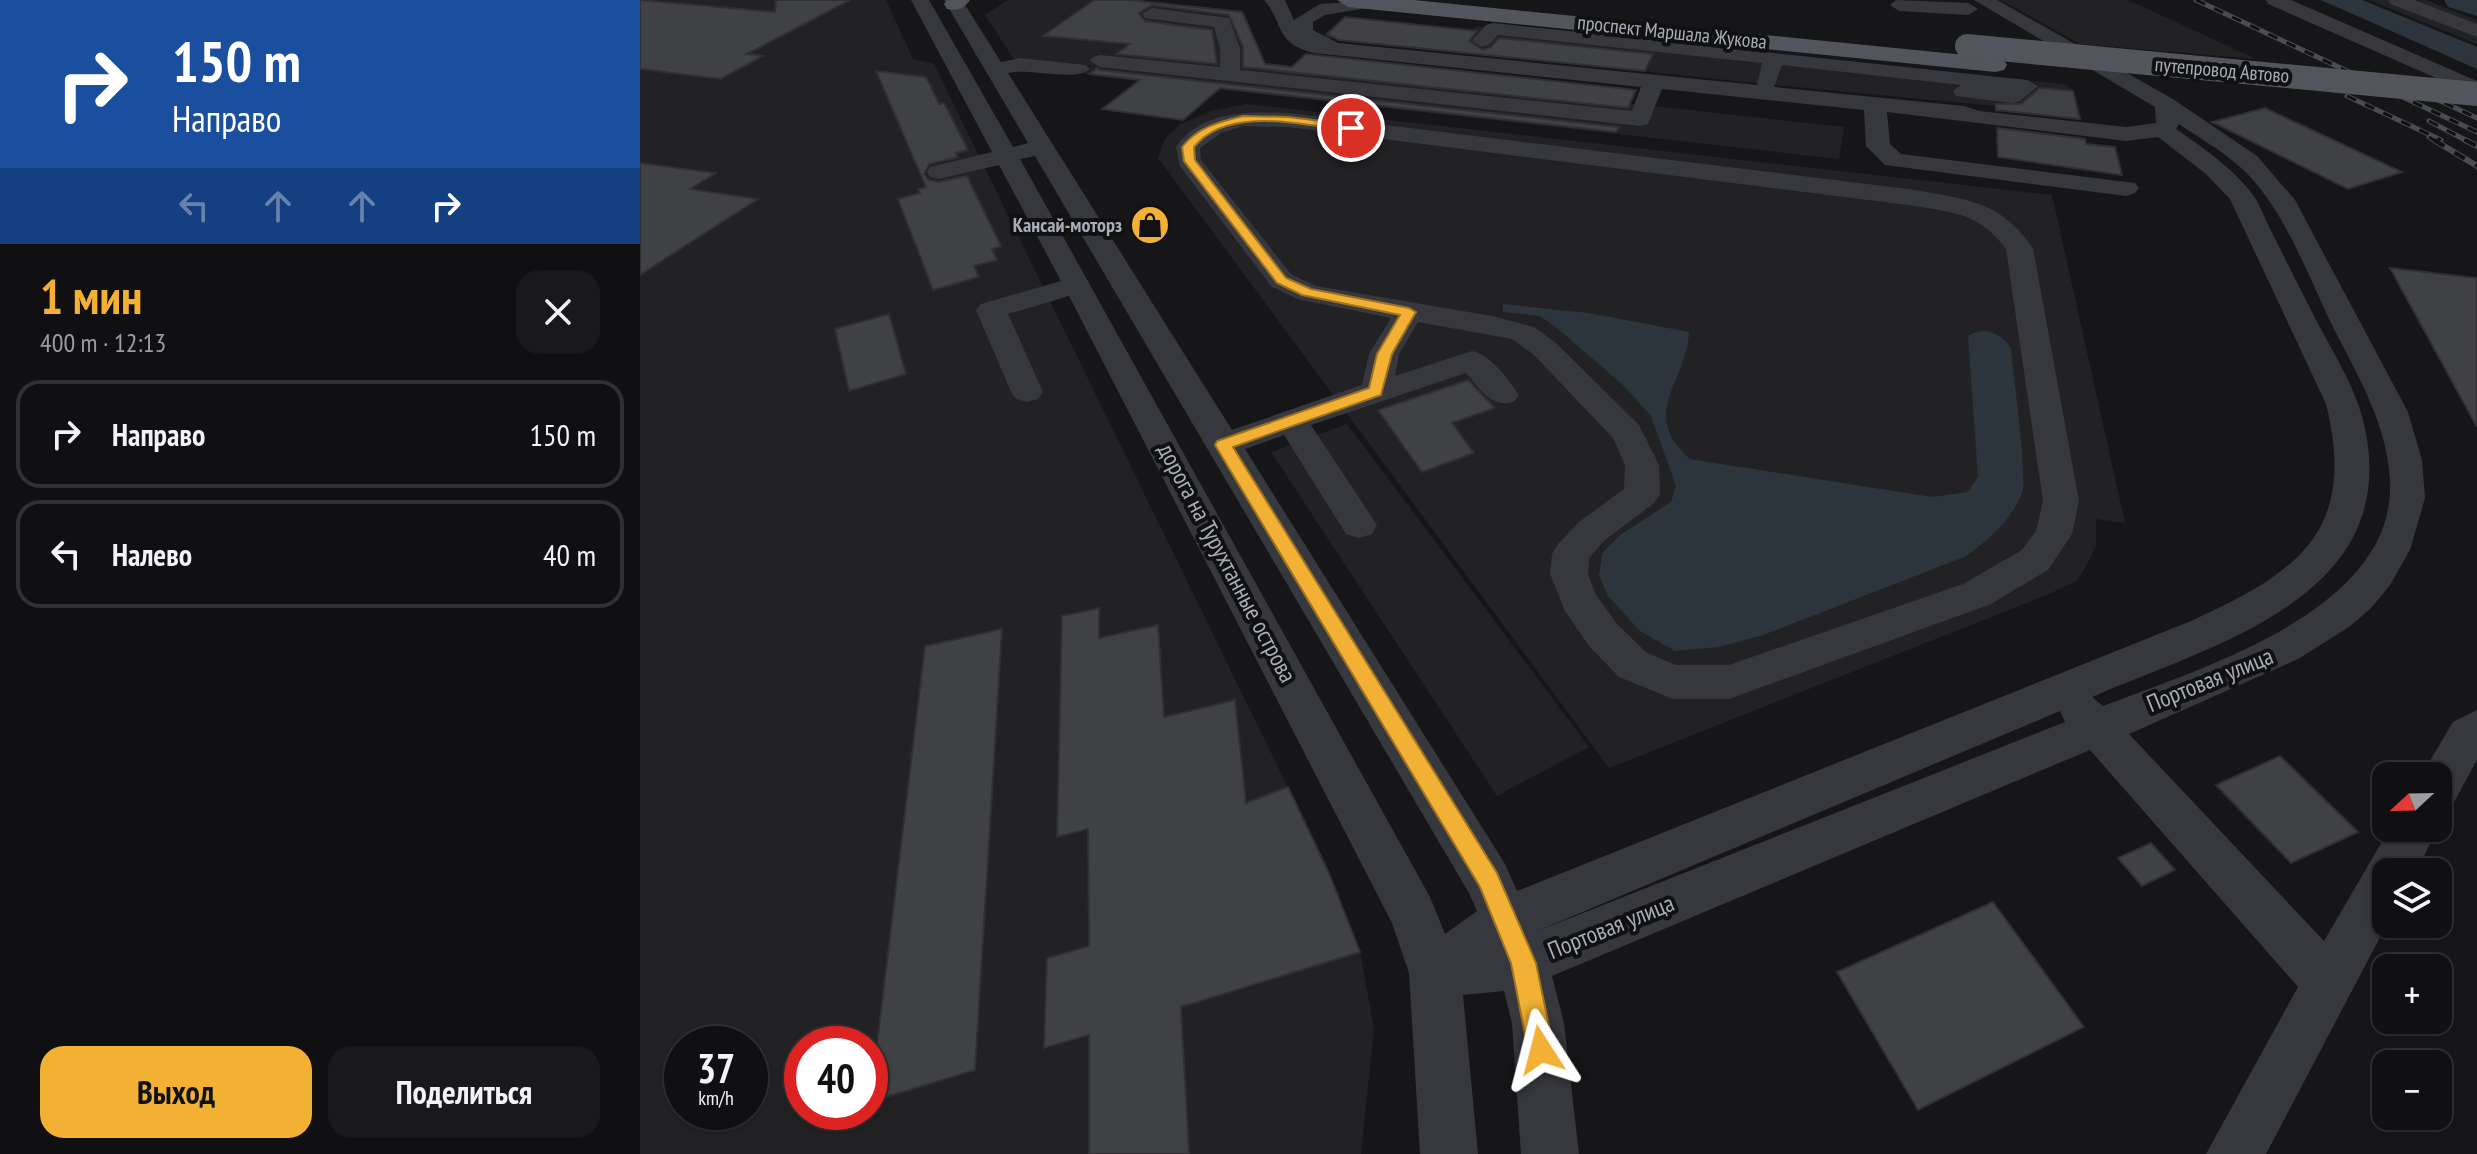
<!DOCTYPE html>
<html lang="ru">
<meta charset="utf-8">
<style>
:root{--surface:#101012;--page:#19191b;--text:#f1f3f6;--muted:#9c9d9f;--line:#303032;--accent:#f2b134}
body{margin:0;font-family:"PT Sans Narrow",sans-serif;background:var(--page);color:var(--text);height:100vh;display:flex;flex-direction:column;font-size:30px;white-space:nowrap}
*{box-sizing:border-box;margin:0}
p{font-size:26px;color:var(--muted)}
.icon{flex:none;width:44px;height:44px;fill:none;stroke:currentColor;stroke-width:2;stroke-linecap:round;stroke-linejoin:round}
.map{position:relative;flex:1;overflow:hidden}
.details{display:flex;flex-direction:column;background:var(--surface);width:640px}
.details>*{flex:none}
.guide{background:#1a4fa0;color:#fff;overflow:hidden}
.needle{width:52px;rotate:248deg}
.controls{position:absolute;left:1732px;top:762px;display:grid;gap:16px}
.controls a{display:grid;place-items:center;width:80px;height:80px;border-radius:16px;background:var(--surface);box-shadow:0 2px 6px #0004,0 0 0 2px var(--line);font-size:40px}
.speed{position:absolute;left:24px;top:1026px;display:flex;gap:16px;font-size:40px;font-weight:700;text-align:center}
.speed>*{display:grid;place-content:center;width:104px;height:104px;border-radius:50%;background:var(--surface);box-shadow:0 2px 6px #0004,0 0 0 2px var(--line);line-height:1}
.speed small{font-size:20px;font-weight:400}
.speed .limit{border:12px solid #d22;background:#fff;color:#111}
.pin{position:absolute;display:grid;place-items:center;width:68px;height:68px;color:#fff;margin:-34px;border:4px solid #fff;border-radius:50%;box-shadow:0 2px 8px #0007}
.me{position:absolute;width:88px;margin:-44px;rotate:351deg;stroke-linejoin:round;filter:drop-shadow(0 0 6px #0008)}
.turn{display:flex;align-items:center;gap:28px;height:168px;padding:0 40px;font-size:36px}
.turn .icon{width:104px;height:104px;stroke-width:2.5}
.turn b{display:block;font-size:56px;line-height:68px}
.lanes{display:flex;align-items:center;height:76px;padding:0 40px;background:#0003;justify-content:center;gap:40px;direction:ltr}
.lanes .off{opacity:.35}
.round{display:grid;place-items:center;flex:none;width:84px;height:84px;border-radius:24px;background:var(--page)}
.overview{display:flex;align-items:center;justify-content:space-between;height:136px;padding:0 40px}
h1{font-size:48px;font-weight:700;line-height:60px;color:var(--accent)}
.cta{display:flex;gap:16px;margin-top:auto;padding:16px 40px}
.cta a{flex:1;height:92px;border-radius:24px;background:var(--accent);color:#111;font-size:32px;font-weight:700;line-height:92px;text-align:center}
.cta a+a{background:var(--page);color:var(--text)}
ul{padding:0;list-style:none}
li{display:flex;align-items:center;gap:24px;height:108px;margin:0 16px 12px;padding:0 24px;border:4px solid var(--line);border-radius:24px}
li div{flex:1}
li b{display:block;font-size:30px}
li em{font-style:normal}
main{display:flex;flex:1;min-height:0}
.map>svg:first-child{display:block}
.built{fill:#222225;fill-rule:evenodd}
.water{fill:#2c353c}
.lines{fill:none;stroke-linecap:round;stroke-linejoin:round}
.river{fill:#2c353c;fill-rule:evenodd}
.building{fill:#404145;stroke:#303034;stroke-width:2}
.minor{fill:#37383d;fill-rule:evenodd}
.major{fill:#53555c;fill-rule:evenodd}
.rail-far1-casing{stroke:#4a4c52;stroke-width:5}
.rail-casing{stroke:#4a4c52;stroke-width:6}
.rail-far1{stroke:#111113;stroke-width:3;stroke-dasharray:10;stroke-linecap:butt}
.rail{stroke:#111113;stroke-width:4;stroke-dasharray:12;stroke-linecap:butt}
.major-bridge{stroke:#53555c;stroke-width:24}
.route{fill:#f2b134;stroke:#9d7322;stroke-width:2}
.labels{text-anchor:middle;stroke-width:8;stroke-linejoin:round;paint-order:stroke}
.far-street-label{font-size:20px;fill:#a8adb8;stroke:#111113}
.far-poi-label{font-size:20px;font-weight:bold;fill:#a8adb8;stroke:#111113;text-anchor:end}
.street-label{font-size:24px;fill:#a8adb8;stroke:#111113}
</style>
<main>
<section class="details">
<div class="guide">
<div class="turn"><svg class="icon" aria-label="right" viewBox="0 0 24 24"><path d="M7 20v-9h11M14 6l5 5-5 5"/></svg><div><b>150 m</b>Направо</div></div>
<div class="lanes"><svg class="icon off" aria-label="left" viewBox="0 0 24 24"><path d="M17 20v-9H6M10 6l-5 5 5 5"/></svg><svg class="icon off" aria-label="ahead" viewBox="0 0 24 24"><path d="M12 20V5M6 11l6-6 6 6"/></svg><svg class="icon off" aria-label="ahead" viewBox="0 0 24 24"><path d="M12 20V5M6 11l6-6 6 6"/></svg><svg class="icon" aria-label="right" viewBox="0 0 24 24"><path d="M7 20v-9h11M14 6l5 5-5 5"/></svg></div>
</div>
<div class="overview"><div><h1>1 мин</h1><p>400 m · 12:13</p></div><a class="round"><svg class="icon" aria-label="close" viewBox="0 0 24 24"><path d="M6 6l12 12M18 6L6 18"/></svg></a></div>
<ul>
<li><svg class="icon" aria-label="right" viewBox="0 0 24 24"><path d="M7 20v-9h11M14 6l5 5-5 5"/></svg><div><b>Направо</b></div><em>150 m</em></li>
<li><svg class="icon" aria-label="left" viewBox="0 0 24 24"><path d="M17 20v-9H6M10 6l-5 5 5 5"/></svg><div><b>Налево</b></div><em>40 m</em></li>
</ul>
<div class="cta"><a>Выход</a><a>Поделиться</a></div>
</section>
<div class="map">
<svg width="1837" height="1154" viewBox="0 0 1837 1154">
<rect width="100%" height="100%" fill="#161618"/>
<g class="built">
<path d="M0 0H246L273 59 294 64 686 865 720 952 734 1028 721 1154H0ZM42 1044H110V1112H42ZM162 1044H230V1112H162Z"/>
<polygon points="368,0 497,0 591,10 605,14 625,63 1204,127 1199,159 444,74 452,66 375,61 345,15"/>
<polygon points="1361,0 1488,0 1616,59 1440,44"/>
<polygon points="1729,0 1786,0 1837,20 1837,44"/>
<polygon points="705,17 831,30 837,26 1424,84 1432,89 1437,110 1366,107 1105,82 684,37"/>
<polygon points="607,104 1412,195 1485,523 1456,519 1456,547 1438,580 1409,594 969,768 518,158 525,139 539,125 570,111"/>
<polygon points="707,424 949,747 857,796 631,452"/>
</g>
<g class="water">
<polygon points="1681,0 1722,0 1837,47 1837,69"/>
<path d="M863 304 949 313 1049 332C1047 382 998 413 1050 459L1292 497 1328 492 1338 477 1328 336C1345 326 1362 333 1371 349 1373 371 1388 481 1382 493 1371 521 1348 541 1324 557L1123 635 1079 647 1035 651 1000 631 968 596 959 575 963 552 980 535 1031 502 1036 486 1011 416 982 384 917 328 900 316 863 312Z"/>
</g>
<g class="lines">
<polygon class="river" points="1804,0 1837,0 1837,16 1808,7"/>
</g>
<g class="building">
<polygon points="0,0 135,12 136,0 210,0 107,54 123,56 81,79 0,69"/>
<polygon points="454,0 489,0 602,12 625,64 652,67 666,54 996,90 988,108 603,67 603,47 589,15 512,5 499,13 505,21 572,30 577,64 476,54 490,44 403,36"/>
<polygon points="705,17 837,31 829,41 843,50 851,47 859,38 1013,54 1005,71 699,40 687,34"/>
<polygon points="457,68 460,70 979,127 976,132 580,88 543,120 462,109 500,80 449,74"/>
<polygon points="236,71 286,77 299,104 304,103 328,150 316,153 318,157 289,164 284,174 289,180 298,182 327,176 361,246 352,249 357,260 334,266 339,277 293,290 258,199 280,193 278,189 286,187"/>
<polygon points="1400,88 1433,91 1440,119 1356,110 1356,104 1381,104"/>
<polygon points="1625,108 1762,172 1708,189 1572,122"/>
<polygon points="1357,128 1445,139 1446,144 1475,147 1482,175 1358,157"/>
<polygon points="0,163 76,173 50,189 118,199 0,275"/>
<polygon points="1750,268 1837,278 1837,427"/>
<polygon points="249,314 266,374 209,391 195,329"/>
<polygon points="828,380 855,408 812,423 834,453 782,472 738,410"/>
<polygon points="459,608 459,638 518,625 524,717 595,700 606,803 648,787 689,873 720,952 541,1007 549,1154 449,1154 449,1035 404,1048 407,958 449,946 448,829 417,837 422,616"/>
<polygon points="362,629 335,1070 230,1102 285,646"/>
<polygon points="1640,756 1718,832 1651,863 1576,785"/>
<polygon points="1511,843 1535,870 1502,886 1478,858"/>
<polygon points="1353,902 1444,1027 1278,1110 1197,972"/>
</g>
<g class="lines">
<g class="minor">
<path d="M271 0H289L373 147 388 143 304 0H322L361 62 380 58 446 65 450 69C438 82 388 68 368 73L592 430 722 385 729 354 751 318 657 299 631 286 540 166 536 147C562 110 608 112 648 113L1276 190C1329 200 1360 201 1393 248L1439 501 1432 534 1408 570 1351 604 1089 699H1033L979 677 949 646 925 611 910 574 912 554 918 544 939 522 984 489 985 465 973 438 894 355 872 339 778 322 759 354 755 376 832 351C851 355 868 379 879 395L874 402C850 408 841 389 826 373L671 425 737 525 732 534 719 538 706 534 644 435 605 449 865 864 877 891 1551 621C1657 573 1718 532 1686 404L1590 199 1566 174 1518 137 1486 141 1247 112 1250 144 1261 154 1495 183 1499 188 1495 193 1486 196 1245 165 1226 146 1224 110 1022 89 1008 124 1000 126 460 67 450 61 453 57 460 55 580 67V48L574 27 505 18 502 14 512 8 589 18 600 48V70L992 111 1001 87 674 53C634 43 645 24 624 0H645L654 20 680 4 740 0 739 6 685 15 673 22V30L698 43 1117 85 1122 63 858 35 849 45 842 47 832 41 846 25 853 23 1387 80 1398 86 1380 101 1372 103 1316 96 1313 91 1321 85 1142 65 1134 87 1324 106 1339 111 1486 127 1516 123 1515 107 1334 0H1357L1533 99 1617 156 1655 200 1768 412 1782 460 1785 498 1770 550 1750 585 1731 608 1709 627 1658 659 1489 734 1684 941 1750 828H1798L1776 872H1746L1747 924 1626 1154H1566L1658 987 1450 750 912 976 924 1023 939 1154H881L872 1023 864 991 823 995 838 1154H780L769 973 752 923 429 296 368 314 403 392 398 399 387 402 376 399 371 392 336 310 341 304 421 281 359 165 299 179 290 177 287 172 290 167 352 152ZM1539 124C1558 137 1581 150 1599 166 1642 203 1668 276 1693 327 1718 376 1747 424 1750 480 1757 611 1560 668 1463 706L1452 697C1575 644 1767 596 1723 420 1714 384 1691 349 1674 316 1659 287 1645 258 1630 229 1624 216 1619 202 1610 191 1590 166 1562 147 1536 129ZM603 126 648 127 1276 206C1316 213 1340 214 1366 249L1403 501 1396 531 1382 550 1323 584 1089 665H1036L1007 653 977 624 956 595 948 574 949 558 965 540 1014 503 1020 494 1019 465 999 425 916 343 894 327 852 316 676 286 651 274 561 160 560 148 581 133ZM395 156 829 893 837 911 805 934 790 897 380 159ZM1420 711 1425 722 895 932Z"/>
<polygon points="1256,0 1328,3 1338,9 1328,15 1259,11 1250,5"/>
<polygon points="1626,0 1651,0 1837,81 1837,96 1628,4"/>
<polygon points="1748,0 1774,0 1837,24 1837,37 1750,4"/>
<polygon points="1837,710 1837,760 1814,802 1798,808 1798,776 1781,776 1813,722"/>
</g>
<g class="major">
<path d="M307 0H330C323 9 318 11 307 9L304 4Z"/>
<polygon points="697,0 774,0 1355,58 1364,60 1367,65 1364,70 1355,72 708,7"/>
</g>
<g class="rail-far1-casing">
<g id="rail-far1">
<polyline points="1556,0 1837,132"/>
<polyline points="1768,86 1837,118"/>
<polyline points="1707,96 1801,140"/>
<polyline points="1789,121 1829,142"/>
<polyline points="1789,137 1797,142"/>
</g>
</g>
<g class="rail-casing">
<g id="rail">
<polyline points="1794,140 1837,166"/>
<polyline points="1825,140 1837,146"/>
</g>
</g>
<use href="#rail-far1" class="rail-far1"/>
<use href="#rail" class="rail"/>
<polyline class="major-bridge" points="1327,46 1837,94"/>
</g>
<path class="route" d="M603 116 648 117 715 125 716 128 711 131C664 125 588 105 554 147L555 160 646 278 671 289 769 308 776 312 752 354 741 395 593 447 857 873 896 963 914 1050 910 1059 901 1062 892 1059 888 1050 871 963 840 887 575 445 577 441 729 388 737 354 760 315 662 295 637 283 544 161 542 147C558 127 579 122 603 116Z"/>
<defs>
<g id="shop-disc" transform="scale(2)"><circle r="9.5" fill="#f2b134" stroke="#111113"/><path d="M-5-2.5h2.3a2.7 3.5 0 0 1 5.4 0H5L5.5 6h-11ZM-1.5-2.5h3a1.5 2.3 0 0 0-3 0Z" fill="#111"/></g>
</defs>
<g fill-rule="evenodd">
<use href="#shop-disc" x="510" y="225"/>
</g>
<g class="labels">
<g class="far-street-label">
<text transform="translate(1032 32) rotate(6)" y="7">проспект Маршала Жукова</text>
<text transform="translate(1582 70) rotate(5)" y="7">путепровод Автово</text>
</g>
<g class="far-poi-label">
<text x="482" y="232">Кансай-моторз</text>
</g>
<g class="street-label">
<text transform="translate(587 563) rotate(62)" y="8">дорога на Турухтанные острова</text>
<text transform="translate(1570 680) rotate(-22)" y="8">Портовая улица</text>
<text transform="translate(971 927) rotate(-22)" y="8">Портовая улица</text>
</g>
</g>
</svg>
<div class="controls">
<a><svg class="needle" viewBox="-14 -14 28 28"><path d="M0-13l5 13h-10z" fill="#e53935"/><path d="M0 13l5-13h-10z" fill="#9c9d9f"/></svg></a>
<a><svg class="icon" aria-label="layers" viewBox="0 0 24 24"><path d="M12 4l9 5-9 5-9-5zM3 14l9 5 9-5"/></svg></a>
<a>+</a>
<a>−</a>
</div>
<div class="speed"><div>37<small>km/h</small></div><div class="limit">40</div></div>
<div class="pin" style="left:711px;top:128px;background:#d93025"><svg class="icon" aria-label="arrive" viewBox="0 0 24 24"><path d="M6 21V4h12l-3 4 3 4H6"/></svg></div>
<svg class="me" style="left:901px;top:1050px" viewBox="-20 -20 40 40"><path d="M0-17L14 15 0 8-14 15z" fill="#f2b134" stroke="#fff" stroke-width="4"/></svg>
</div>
</main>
